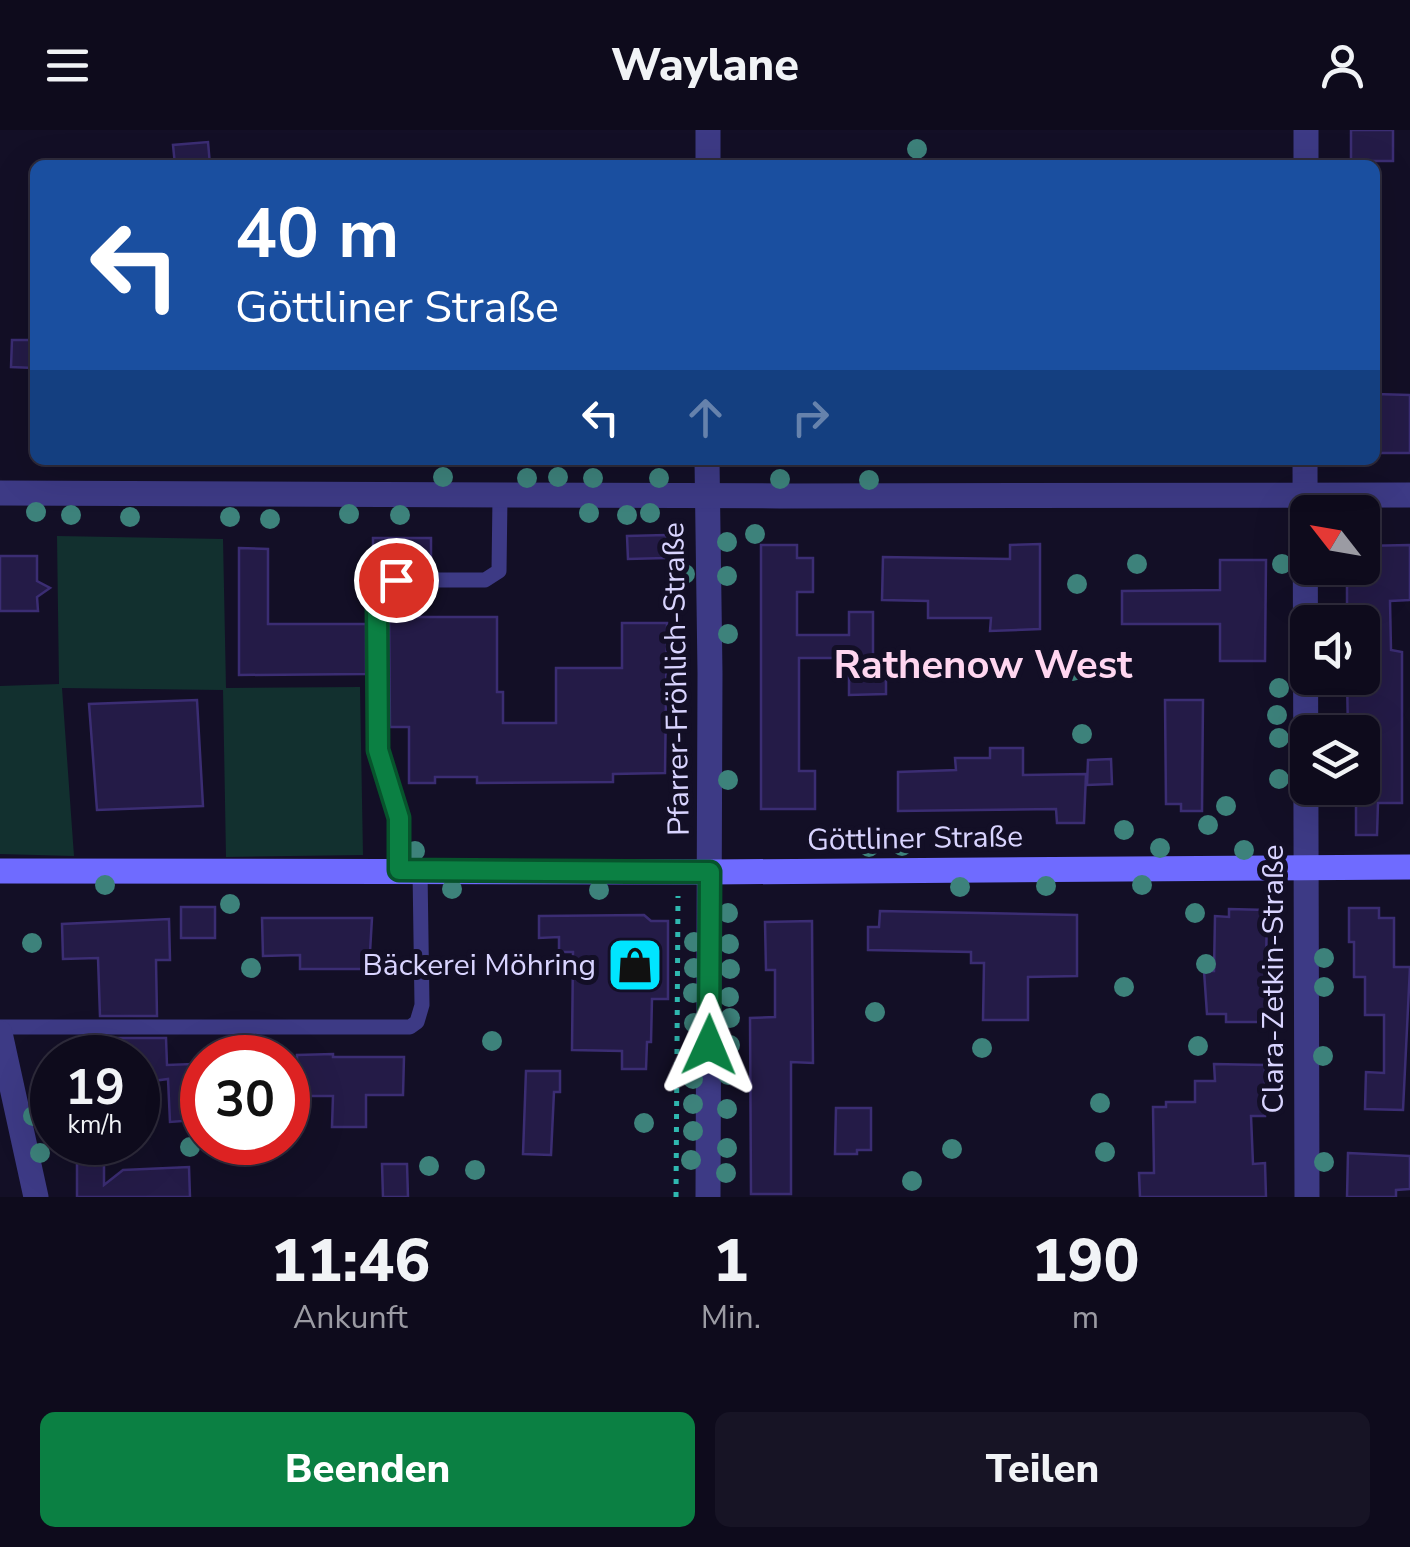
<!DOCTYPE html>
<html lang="de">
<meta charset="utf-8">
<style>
:root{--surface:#0e0b1c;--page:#171425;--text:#f1f3f6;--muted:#9b9ba3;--line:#2e2b3b;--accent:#0b8043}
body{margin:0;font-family:"Nunito Sans",sans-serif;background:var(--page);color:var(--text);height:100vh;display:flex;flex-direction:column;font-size:38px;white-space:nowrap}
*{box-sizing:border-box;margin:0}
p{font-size:32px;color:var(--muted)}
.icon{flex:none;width:55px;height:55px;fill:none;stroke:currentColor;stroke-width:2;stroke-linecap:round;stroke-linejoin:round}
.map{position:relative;height:1067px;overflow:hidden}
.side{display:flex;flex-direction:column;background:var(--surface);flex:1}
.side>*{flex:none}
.banner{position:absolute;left:30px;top:30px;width:1350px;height:305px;border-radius:15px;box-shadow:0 10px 40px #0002,0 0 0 2px var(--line);background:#1a4fa0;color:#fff;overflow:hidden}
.needle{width:65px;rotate:301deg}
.buttons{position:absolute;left:1290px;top:365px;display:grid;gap:20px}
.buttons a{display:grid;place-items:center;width:90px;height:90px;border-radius:15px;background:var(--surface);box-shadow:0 10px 40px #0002,0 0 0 2px var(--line);font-size:50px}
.speed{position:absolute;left:30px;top:905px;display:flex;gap:20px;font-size:50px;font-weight:700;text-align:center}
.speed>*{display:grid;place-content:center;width:130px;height:130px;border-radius:50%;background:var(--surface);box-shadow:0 10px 40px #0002,0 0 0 2px var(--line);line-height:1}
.speed small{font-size:25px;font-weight:400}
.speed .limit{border:15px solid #d22;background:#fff;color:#111}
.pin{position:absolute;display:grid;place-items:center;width:85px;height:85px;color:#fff;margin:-42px;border:5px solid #fff;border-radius:50%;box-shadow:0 2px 10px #0007}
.me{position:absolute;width:110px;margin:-55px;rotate:1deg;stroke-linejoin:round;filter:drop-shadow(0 0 8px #0008)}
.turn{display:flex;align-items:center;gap:35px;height:210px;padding:0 40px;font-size:45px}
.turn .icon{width:130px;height:130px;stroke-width:2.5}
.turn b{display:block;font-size:70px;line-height:85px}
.lanes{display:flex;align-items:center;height:95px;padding:0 40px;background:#0003;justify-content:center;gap:50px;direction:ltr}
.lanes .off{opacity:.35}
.eta{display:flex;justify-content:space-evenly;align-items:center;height:170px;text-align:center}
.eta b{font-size:60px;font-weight:800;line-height:70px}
.primary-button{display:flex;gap:20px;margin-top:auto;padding:20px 40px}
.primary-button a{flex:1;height:115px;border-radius:15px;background:var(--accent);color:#fff;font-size:40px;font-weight:800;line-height:115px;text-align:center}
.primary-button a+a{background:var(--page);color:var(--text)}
header{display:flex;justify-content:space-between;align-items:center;height:130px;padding:0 40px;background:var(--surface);font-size:45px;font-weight:800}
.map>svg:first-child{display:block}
.green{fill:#12302f}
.building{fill:#241b47;stroke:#3b2d73;stroke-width:2.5}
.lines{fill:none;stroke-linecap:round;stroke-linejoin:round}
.path{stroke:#2fb8b0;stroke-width:5;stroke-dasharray:5 8;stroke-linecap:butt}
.lane{stroke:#3d3a85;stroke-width:15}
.street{stroke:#3d3a85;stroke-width:25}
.secondary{stroke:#6f6bff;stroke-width:25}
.tree{fill:#3d827b}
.route-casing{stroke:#07532c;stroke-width:25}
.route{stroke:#0b8043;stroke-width:18}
.labels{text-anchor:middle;stroke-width:10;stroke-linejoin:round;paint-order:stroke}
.street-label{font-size:30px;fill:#d9d4ff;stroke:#130f26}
.poi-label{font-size:30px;fill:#d9d4ff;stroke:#130f26;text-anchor:end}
.district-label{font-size:40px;font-weight:bold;fill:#ffd6f0;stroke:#130f26}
</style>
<header><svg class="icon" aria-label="menu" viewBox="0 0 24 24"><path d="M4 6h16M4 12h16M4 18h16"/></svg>Waylane<svg class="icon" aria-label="person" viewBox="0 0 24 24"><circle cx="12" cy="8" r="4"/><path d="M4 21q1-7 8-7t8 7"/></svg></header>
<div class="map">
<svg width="1410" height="1067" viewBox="0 0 1410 1067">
<rect width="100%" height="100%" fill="#130f26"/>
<polygon class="green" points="57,406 223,409 226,558 360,557 363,725 226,727 223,560 62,558 74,726 0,724 0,556 59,554"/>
<g class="building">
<rect x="1351" y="0" width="42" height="31"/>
<polygon points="208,12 210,35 175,35 173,15"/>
<polygon points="12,210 35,210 34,238 11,237"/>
<polygon points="1375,264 1410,265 1410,323 1375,323"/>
<polygon points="666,405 666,428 628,429 627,406"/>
<polygon points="373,408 431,408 431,436 373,435"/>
<polygon points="1040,414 1040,499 990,501 991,488 928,488 928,471 882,470 883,427 1010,429 1010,415"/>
<polygon points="761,415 797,415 797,428 813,428 813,462 797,462 797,505 849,505 849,482 873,482 873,537 886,538 886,564 849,565 849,528 799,528 799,641 815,641 815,679 761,679"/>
<polygon points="1410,415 1410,470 1390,471 1391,520 1402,522 1402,673 1378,673 1377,705 1356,705 1356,658 1362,658 1362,602 1348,602 1347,548 1362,548 1362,492 1347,492 1347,456 1360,455 1362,416"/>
<polygon points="239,418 268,419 268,494 366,494 366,544 239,545"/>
<polygon points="0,426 37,426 37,451 50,458 37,467 38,481 0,481"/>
<polygon points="1220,430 1266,430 1265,531 1220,531 1220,494 1122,494 1122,461 1220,460"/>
<polygon points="389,487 497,487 497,562 503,562 503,593 556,593 556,538 622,538 622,493 667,493 665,643 613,644 613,652 477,653 477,647 435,647 435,653 409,653 409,597 390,597"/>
<polygon points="197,570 203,676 97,680 89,574"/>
<polygon points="1165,570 1203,570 1202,681 1181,681 1181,674 1166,674"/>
<polygon points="990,618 1023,618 1023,645 1086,644 1084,693 1057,693 1056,679 898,681 898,642 956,640 955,628 990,628"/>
<polygon points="1111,629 1112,654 1087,655 1088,630"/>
<rect x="181" y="777" width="34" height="31"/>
<polygon points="1349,778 1379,778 1379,788 1394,788 1394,837 1410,837 1403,980 1365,979 1366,942 1384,943 1384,885 1365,885 1365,847 1354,847 1354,812 1349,812"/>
<polygon points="1229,779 1267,780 1265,892 1226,892 1226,884 1207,884 1204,841 1214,841 1215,786 1229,787"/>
<polygon points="880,781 1077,785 1077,846 1028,847 1028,890 983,890 984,833 971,833 971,822 868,820 868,797 879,797"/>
<polygon points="644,785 651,791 668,791 668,869 652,869 651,912 647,912 646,939 622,939 622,921 572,920 573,822 559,822 559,807 539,808 539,786"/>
<polygon points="262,788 372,788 369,839 300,839 300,825 263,826"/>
<polygon points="169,789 170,830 156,830 157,886 100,886 98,828 63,829 62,794"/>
<polygon points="812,791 813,933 791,932 791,1064 751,1064 750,888 775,887 775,840 766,840 765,792"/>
<polygon points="100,908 166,908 167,935 193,934 195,990 170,992 168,949 138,953 138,928 100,928"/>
<polygon points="333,924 333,927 404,927 403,965 366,965 366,997 332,997 333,966 297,966 297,925"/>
<polygon points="1214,934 1265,935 1265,986 1251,986 1253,1034 1265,1033 1266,1067 1140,1067 1139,1043 1154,1043 1153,977 1166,977 1166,972 1195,972 1195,951 1215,951"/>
<polygon points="526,941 560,941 560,962 554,962 551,1025 523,1024"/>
<polygon points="836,978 871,978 871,1020 857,1020 857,1024 835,1024"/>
<polygon points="77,1012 104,1012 104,1055 123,1040 189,1037 190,1067 77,1067"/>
<polygon points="1348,1023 1410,1026 1410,1059 1396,1060 1396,1067 1347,1067"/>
<polygon points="382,1034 407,1034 408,1067 383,1067"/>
</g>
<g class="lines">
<polyline class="path" points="676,1067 678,766"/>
<g class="lane">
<polyline points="399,740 399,689 378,620 377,470 396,450 485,450 499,441 500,367"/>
<polyline points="0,897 410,897 417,892 422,875 420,741"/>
</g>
<g class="street">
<polyline points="708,35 708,0"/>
<polyline points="1306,35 1306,0"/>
<polyline points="707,330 710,543 708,1067"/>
<polyline points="1305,330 1307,1067"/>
<path d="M0 363C470 367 940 366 1410 365"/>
<polyline points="0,903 36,1067"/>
</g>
<polyline class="secondary" points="0,741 710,742 1410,737"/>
</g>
<g class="tree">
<circle cx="917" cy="19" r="10"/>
<circle cx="443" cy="347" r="10"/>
<circle cx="558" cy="347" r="10"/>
<circle cx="527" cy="348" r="10"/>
<circle cx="593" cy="348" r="10"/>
<circle cx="659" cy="348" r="10"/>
<circle cx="780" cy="349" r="10"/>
<circle cx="869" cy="350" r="10"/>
<circle cx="36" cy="382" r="10"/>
<circle cx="589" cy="383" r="10"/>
<circle cx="650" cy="383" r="10"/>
<circle cx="349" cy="384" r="10"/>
<circle cx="71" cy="385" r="10"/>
<circle cx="400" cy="385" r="10"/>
<circle cx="627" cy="385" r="10"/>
<circle cx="130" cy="387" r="10"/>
<circle cx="230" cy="387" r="10"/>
<circle cx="270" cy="389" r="10"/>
<circle cx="755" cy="404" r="10"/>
<circle cx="727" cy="412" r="10"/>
<circle cx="1137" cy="434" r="10"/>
<circle cx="1282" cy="434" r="10"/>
<circle cx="685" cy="444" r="10"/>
<circle cx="727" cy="446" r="10"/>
<circle cx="1077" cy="454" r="10"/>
<circle cx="728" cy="504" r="10"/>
<circle cx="1073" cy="541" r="10"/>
<circle cx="1279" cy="558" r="10"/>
<circle cx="1277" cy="585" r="10"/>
<circle cx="1082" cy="604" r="10"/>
<circle cx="1279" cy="608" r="10"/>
<circle cx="1279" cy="649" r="10"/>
<circle cx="728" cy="650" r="10"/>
<circle cx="1226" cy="676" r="10"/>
<circle cx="1208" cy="695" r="10"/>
<circle cx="1124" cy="700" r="10"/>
<circle cx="902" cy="716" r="10"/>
<circle cx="869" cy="717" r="10"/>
<circle cx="1160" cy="718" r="10"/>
<circle cx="1244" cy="720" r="10"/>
<circle cx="415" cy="721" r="10"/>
<circle cx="105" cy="755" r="10"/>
<circle cx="1142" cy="755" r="10"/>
<circle cx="1046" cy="756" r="10"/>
<circle cx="960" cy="757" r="10"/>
<circle cx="452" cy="759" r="10"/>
<circle cx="599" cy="760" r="10"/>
<circle cx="230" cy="774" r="10"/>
<circle cx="728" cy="783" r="10"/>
<circle cx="1195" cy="783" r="10"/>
<circle cx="694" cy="812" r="10"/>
<circle cx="32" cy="813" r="10"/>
<circle cx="729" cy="814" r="10"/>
<circle cx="1324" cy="828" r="10"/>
<circle cx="1206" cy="834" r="10"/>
<circle cx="251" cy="838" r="10"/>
<circle cx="694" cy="838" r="10"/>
<circle cx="730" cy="839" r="10"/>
<circle cx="1124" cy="857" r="10"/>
<circle cx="1324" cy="857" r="10"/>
<circle cx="693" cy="863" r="10"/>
<circle cx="729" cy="867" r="10"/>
<circle cx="875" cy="882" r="10"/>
<circle cx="730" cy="888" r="10"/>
<circle cx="694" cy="893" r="10"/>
<circle cx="492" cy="911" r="10"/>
<circle cx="730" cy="915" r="10"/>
<circle cx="1198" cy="916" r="10"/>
<circle cx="982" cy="918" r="10"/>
<circle cx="693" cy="924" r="10"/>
<circle cx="1323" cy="926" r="10"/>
<circle cx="728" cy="945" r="10"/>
<circle cx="693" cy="949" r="10"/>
<circle cx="1100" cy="973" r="10"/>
<circle cx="693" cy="974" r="10"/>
<circle cx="727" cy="979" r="10"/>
<circle cx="33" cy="986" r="10"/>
<circle cx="644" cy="993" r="10"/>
<circle cx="693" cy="1001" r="10"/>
<circle cx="190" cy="1017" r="10"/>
<circle cx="727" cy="1018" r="10"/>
<circle cx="952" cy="1019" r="10"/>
<circle cx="1105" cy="1022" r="10"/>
<circle cx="40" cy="1023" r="10"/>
<circle cx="691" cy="1030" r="10"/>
<circle cx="1324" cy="1032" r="10"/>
<circle cx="429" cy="1036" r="10"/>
<circle cx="475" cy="1040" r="10"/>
<circle cx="726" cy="1043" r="10"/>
<circle cx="912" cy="1051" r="10"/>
</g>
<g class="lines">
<g class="route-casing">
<polyline id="route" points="396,450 377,470 378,620 399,688 399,740 710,742 709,915"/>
</g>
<use href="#route" class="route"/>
</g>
<defs>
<g id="shop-square" transform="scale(2.875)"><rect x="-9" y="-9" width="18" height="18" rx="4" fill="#00e5ff" stroke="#130f26"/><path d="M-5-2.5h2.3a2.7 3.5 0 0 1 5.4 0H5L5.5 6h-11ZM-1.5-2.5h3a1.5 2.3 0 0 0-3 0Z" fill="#111"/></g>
</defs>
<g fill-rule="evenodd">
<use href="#shop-square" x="635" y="835"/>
</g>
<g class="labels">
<g class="street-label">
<text transform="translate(676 549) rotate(-91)" y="10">Pfarrer-Fröhlich-Straße</text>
<text transform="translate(915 708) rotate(-1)" y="10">Göttliner Straße</text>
<text transform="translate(1273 849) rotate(-90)" y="10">Clara-Zetkin-Straße</text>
</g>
<g class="poi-label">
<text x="596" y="845">Bäckerei Möhring</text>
</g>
<g class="district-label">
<text x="983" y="548">Rathenow West</text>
</g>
</g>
</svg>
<div class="buttons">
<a><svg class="needle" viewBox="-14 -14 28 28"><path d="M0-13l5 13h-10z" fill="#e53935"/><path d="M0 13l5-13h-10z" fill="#9b9ba3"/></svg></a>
<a><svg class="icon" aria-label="sound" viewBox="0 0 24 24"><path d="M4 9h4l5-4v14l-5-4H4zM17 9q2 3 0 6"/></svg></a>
<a><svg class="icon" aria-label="layers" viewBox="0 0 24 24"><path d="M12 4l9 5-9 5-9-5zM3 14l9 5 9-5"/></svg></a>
</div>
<div class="speed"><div>19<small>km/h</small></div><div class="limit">30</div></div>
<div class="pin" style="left:396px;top:450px;background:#d93025"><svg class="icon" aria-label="arrive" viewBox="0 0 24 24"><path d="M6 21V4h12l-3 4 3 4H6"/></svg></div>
<svg class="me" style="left:709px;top:915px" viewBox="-20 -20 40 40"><path d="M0-17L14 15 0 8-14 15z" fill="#0b8043" stroke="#fff" stroke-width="4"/></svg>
<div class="banner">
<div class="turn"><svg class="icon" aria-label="left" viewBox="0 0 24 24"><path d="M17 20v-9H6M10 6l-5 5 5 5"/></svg><div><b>40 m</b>Göttliner Straße</div></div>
<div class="lanes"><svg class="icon" aria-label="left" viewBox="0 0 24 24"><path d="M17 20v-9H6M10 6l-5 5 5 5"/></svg><svg class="icon off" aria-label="ahead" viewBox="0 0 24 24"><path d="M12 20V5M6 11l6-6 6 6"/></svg><svg class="icon off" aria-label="right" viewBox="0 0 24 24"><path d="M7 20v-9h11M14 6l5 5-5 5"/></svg></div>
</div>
</div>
<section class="side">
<div class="eta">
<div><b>11:46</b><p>Ankunft</p></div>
<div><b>1</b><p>Min.</p></div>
<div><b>190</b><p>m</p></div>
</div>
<div class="primary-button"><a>Beenden</a><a>Teilen</a></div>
</section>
